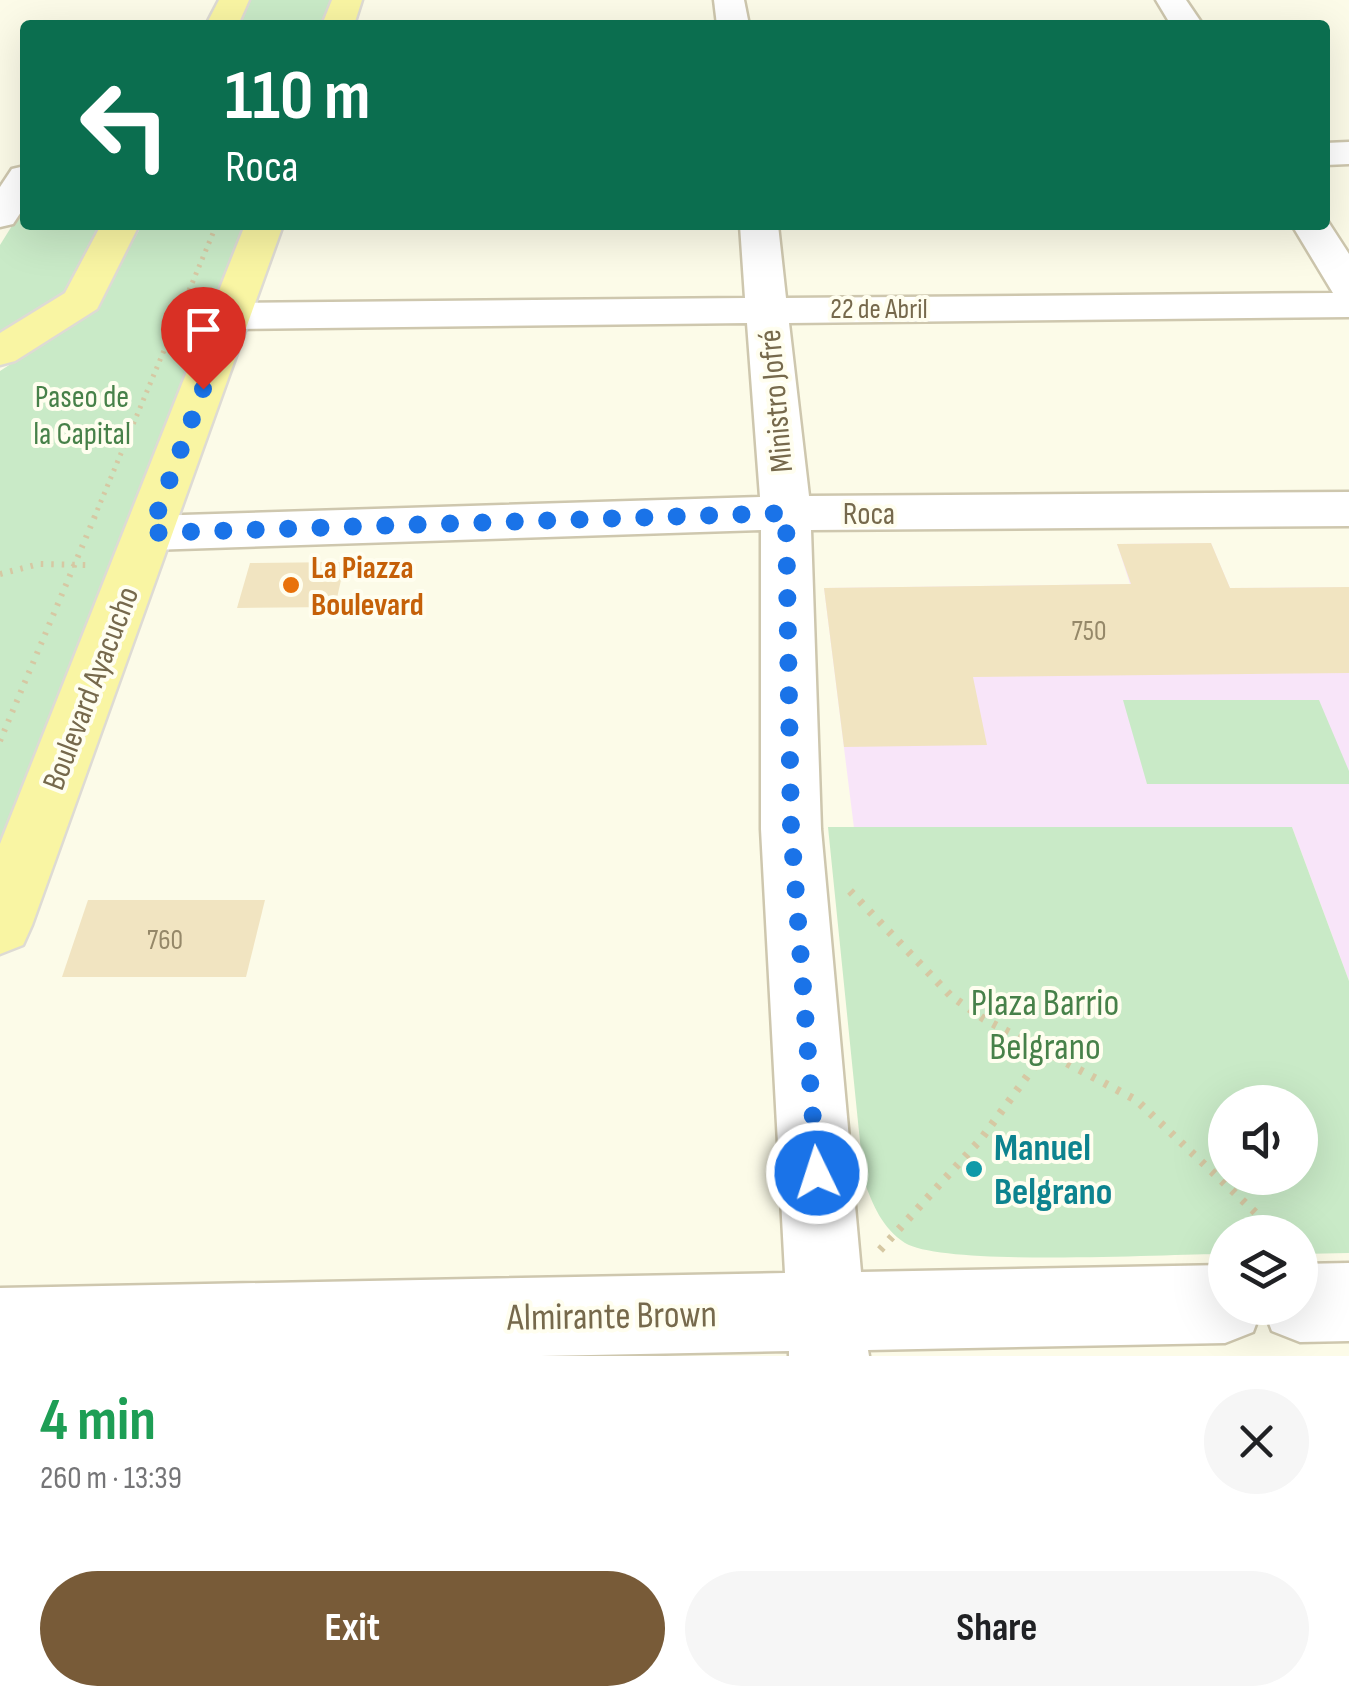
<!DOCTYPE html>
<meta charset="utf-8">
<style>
:root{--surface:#fff;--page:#f6f6f6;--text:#202124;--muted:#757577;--accent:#785b38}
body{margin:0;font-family:"Sofia Sans Condensed",sans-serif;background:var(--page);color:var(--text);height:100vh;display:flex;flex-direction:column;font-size:38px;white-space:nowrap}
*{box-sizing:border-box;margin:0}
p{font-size:32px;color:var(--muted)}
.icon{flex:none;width:55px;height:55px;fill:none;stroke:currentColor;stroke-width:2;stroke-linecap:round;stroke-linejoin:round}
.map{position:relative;height:1356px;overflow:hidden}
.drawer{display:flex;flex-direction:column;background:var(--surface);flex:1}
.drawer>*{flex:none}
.guide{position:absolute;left:20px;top:20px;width:1310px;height:210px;border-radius:10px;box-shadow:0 10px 40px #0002;background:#0b6e4f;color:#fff;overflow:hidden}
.controls{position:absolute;left:1208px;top:1085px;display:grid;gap:20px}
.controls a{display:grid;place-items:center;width:110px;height:110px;border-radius:50%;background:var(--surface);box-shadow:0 10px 40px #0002;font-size:50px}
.pin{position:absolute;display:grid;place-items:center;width:85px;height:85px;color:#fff;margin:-102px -42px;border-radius:50% 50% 50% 0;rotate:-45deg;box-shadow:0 0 10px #0007}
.pin .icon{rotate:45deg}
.me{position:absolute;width:110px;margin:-55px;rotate:356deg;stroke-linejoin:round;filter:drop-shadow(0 0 8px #0008)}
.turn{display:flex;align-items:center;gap:35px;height:210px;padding:0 40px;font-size:45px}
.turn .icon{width:130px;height:130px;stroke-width:2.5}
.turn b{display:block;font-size:70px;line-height:85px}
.round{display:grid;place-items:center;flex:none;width:105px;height:105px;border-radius:52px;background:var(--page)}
.summary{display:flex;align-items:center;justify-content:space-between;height:170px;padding:0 40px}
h1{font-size:60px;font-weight:700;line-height:75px;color:#1e9e55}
.action{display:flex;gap:20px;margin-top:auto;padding:20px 40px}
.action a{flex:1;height:115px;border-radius:60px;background:var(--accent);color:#fff;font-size:40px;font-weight:700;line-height:115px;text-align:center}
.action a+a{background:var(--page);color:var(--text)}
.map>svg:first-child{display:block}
.education{fill:#f8e5f9}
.green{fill:#c9eac7;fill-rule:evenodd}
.building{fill:#f1e4c1}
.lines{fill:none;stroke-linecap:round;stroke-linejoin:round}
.minor-casing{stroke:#cec7ae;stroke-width:5}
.major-casing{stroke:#dedbd4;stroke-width:5}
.path-far2{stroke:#d6c8a3;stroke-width:5;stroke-dasharray:2.5 6;stroke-linecap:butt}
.path-far1{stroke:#d6c8a3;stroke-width:6;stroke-dasharray:2.5 8;stroke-linecap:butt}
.path{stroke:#d6c8a3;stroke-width:8;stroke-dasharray:4 10;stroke-linecap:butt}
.minor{fill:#fff;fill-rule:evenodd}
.major{fill:#f9f5a3;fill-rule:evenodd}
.route{stroke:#1a73e8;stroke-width:18;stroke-dasharray:0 32.4}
.food-dot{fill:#e8710a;stroke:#fffeef;stroke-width:4}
.culture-dot{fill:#0f9aa8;stroke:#fffeef;stroke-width:4}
.labels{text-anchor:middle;stroke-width:8;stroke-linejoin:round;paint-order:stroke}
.far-street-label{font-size:28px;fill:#76694c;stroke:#fffeef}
.number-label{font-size:28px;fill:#958869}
.park-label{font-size:32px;fill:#478149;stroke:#fffeef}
.street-label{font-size:32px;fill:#76694c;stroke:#fffeef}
.food-label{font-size:32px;font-weight:bold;fill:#c56008;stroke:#fffeef;text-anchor:start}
.near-park-label{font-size:38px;fill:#478149;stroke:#fffeef}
.near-culture-label{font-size:38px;font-weight:bold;fill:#0d838f;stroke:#fffeef;text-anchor:start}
.near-street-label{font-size:38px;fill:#76694c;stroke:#fffeef}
</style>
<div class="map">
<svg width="1349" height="1356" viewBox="0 0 1349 1356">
<rect width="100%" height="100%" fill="#fcfbe8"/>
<polygon class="education" points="1211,543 1230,588 1349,587 1349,981 1292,827 854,828 824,588 1130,584 1117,544"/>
<g class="green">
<polygon points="250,0 334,0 324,25 238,25"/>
<polygon points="25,205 25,225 100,225 66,290 0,335 0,245"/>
<polygon points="142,225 243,225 0,844 0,371 95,309"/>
<polygon points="1123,700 1319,700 1349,771 1349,784 1147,784"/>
<path d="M828 827H1292L1349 981V1253L1300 1254V1232H1225V1254C1166 1254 945 1267 905 1243 882 1228 873 1205 864 1181ZM1225 1102H1300V1178H1225Z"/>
</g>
<g class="building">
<polygon points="1211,543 1230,588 1349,587 1349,673 973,677 987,745 844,747 824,588 1131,584 1117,544"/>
<polygon points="345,562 335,607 237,608 250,563"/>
<polygon points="88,900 265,900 246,977 62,977"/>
</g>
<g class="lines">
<g class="minor-casing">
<g id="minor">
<polygon points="714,0 744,0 749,25 717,25"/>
<polygon points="1156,0 1186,0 1203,25 1171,25"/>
<polygon points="1349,142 1349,164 1325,165 1325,143"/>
<polygon points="25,166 25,206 13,224 0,227 0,187 12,169"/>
<polygon points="1325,217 1349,254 1349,317 789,323 809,496 1349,492 1349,526 811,530 821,829 861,1272 1225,1265 1225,1308 1262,1308 1253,1332 1225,1343 868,1350 869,1356 789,1356 789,1351 541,1356 0,1356 0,1288 785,1273 761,829 761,530 150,550 132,545 125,533 132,521 150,516 760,497 747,323 229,329 214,325 208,316 214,307 229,303 745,298 740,225 778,225 786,298 1333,293 1292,225 1325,225"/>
<polygon points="1349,1263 1349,1341 1300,1342 1272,1331 1263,1308 1300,1308 1300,1264"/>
</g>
</g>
<g class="major-casing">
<g id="major">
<polygon points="219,0 249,0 238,25 206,25"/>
<polygon points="332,0 362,0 354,25 322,25"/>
<polygon points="101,225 139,225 97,309 15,361 0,365 0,333 65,293"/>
<polygon points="245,225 283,225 32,925 23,945 0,954 0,844"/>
</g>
</g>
<polyline class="path-far2" points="94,518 216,226"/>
<g class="path-far1">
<polyline points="0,574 39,564 87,565"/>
<polyline points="0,741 95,516"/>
</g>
<g class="path">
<polyline points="850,891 951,996 984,1019 1136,1100 1276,1232"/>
<polyline points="880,1250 981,1139 1045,1052"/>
</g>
<use href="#minor" class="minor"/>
<use href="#major" class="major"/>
</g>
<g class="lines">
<polyline class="route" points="203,389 150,533 786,513 791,828 817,1173"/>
</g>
<circle class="food-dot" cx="291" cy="585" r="10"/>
<circle class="culture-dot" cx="974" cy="1169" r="10"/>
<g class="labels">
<g class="far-street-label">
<text x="879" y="318">22 de Abril</text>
</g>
<g class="number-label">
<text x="1089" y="640">750</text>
<text x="165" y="949">760</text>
</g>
<g class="park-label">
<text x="82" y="407">Paseo de<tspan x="82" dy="37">la Capital</tspan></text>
</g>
<g class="street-label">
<text transform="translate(775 401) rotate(-95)" y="11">Ministro Jofré</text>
<text x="869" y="524">Roca</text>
<text transform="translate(90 688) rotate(-69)" y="11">Boulevard Ayacucho</text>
</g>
<g class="food-label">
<text x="311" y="578">La Piazza<tspan x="311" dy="37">Boulevard</tspan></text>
</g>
<g class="near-park-label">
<text x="1045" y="1015">Plaza Barrio<tspan x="1045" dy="44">Belgrano</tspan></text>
</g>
<g class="near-culture-label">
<text x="994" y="1160">Manuel<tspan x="994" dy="44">Belgrano</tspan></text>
</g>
<g class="near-street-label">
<text transform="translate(612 1315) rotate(-1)" y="13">Almirante Brown</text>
</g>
</g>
</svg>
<div class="controls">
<a><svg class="icon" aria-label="sound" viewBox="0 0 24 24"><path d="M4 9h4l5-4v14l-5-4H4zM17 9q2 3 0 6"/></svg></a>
<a><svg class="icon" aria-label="layers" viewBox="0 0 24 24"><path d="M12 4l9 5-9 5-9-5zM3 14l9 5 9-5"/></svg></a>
</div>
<div class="pin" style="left:203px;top:389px;background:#d93025"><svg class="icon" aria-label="arrive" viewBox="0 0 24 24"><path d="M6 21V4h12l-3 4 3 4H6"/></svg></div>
<svg class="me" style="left:817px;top:1173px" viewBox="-20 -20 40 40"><circle r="17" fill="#1a73e8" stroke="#fff" stroke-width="3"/><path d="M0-11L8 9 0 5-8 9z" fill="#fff"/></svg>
<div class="guide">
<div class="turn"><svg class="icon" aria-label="left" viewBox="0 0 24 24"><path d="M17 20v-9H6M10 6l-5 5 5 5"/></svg><div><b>110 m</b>Roca</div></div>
</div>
</div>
<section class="drawer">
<div class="summary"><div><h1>4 min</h1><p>260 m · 13:39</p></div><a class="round"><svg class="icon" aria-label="close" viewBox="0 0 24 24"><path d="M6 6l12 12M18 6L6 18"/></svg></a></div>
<div class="action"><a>Exit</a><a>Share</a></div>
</section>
